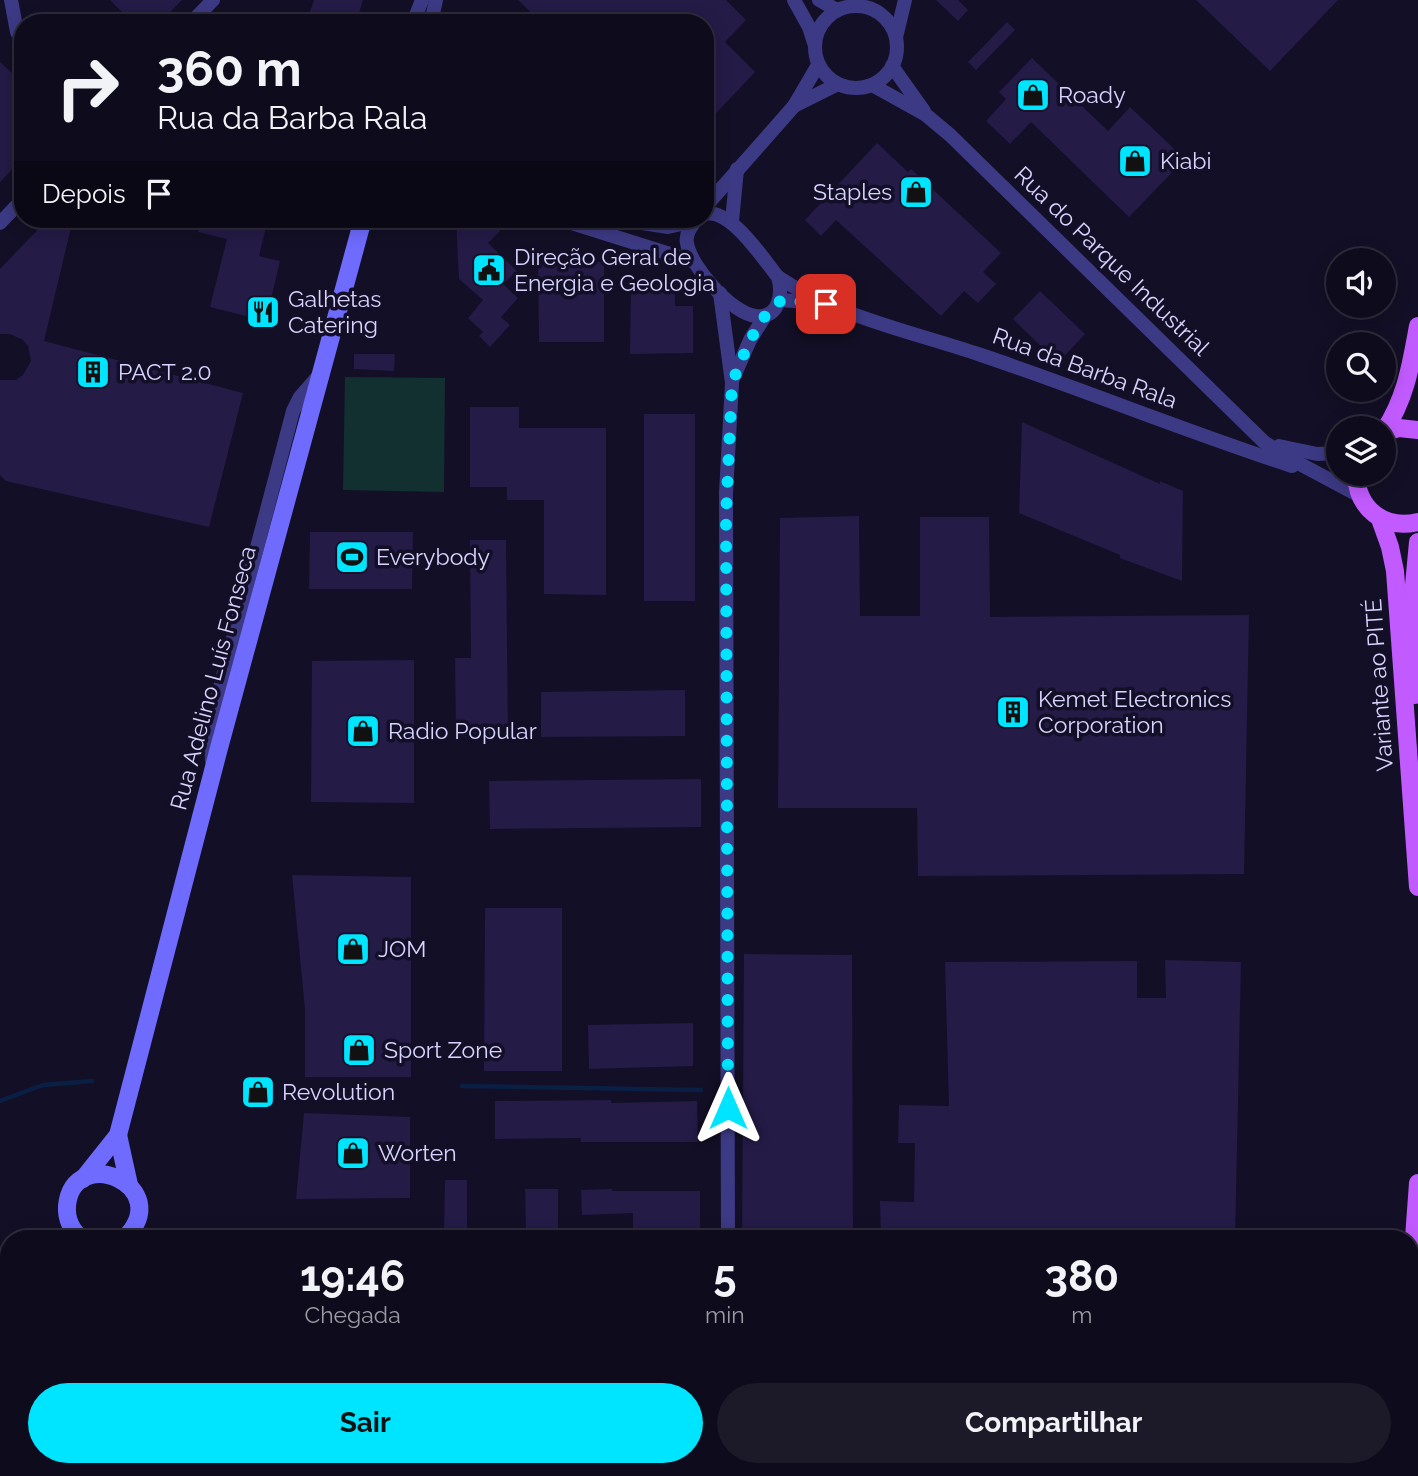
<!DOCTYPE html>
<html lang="pt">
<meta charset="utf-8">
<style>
body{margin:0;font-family:Raleway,sans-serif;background:#1c1929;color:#f1f3f6;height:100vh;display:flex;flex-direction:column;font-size:26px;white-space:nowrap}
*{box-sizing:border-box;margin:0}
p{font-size:23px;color:#9b9ba3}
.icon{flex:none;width:38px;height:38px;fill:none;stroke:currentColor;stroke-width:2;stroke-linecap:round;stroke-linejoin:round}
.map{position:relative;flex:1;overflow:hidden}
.drawer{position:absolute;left:0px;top:1230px;width:1419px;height:247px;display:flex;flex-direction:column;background:#0e0b1c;border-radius:28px 28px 0 0;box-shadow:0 4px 18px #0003,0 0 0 2px #2e2b3b}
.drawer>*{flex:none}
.hud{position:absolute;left:14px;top:14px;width:700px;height:214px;border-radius:28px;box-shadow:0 4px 18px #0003,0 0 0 2px #2e2b3b;background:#0e0b1c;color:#f1f3f6;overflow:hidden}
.fabs{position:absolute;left:1326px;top:248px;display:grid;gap:14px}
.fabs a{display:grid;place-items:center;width:70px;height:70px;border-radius:50%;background:#0e0b1c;box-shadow:0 4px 18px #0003,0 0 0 2px #2e2b3b;font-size:35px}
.pin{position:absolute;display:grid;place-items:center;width:60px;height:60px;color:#fff;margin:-30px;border-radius:14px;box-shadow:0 4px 10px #0006}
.me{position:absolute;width:77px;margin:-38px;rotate:0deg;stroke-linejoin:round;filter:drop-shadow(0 0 5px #0008)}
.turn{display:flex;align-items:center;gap:24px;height:147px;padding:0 28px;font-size:32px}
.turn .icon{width:91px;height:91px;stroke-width:2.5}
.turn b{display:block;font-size:49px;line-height:60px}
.then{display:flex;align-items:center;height:66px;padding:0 28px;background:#0003;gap:14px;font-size:26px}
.eta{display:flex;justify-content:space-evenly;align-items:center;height:119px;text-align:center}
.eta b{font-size:42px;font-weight:700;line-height:49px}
.button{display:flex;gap:14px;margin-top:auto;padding:14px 28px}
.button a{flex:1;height:80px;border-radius:42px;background:#00e5ff;color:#111;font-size:28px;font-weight:700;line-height:80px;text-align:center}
.button a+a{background:#1c1929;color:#f1f3f6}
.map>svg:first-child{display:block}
</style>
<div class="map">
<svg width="1418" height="1476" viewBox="0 0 1418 1476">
<rect width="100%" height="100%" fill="#130f26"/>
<path fill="#12302f" d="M345 377 445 378 444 492 343 490Z"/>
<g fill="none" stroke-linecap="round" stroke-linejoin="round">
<g stroke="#0a1f44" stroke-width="4.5">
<path d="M462 1086 701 1090"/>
<path d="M0 1101 43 1085 92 1081"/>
</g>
</g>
<g fill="#241b47">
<path d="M110 0H182L159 23H133Z"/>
<path d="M314 0H363L356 23H306Z"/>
<path d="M518 0H726L746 20 725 42 755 72 705 125V23H542Z"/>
<path d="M936 0H958L968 10 958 21Z"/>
<path d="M1196 0H1338L1270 71Z"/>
<path d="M1007 22 1015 30 976 70 968 62Z"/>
<path d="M1032 58 1108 131 1130 107 1185 159 1129 217 1031 122 1010 144 986 121 1006 99 999 92Z"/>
<path d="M0 62 23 83V158L0 182Z"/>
<path d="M877 143 908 172 911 169 1001 253 983 272 996 284 978 303 964 291 941 316 836 220 821 236 805 220Z"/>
<path d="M48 219H73L44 341 243 393 209 527 6 481 0 475V380H16L23 375 31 361 28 346 23 340 10 334H0V269Z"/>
<path d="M201 219H268L259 256 280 261 266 321 210 307 227 239 198 232Z"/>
<path d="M456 219H477L488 223 491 220 500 231 488 243 517 271 503 284 518 298 501 317 510 325 490 347 479 336 483 332 468 318 483 300 459 279Z"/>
<path d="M538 262H604V342H539Z"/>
<path d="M675 285V306H693V353L630 354 631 286Z"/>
<path d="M1040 291 1085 334 1058 363 1013 319Z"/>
<path d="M354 354H395L394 371 354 369Z"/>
<path d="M470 407H519V428H606V595L544 594V500H507V487H470Z"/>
<rect x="644" y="414" width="51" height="187"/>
<path d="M1022 422 1160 484V481L1183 491 1182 581 1120 558V555L1019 513Z"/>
<path d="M859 516 860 616H920V517H989L990 617 1249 615 1244 874 918 876 917 808H778L780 518Z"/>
<path d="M310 532H413L412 589H309Z"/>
<path d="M470 540H506L508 737H456L455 658H471Z"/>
<path d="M414 660V803L311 802 312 661Z"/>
<path d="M685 690V736L541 737V692Z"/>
<path d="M701 779V827L490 829 489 781Z"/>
<path d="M292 875 411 877V1077H305V1009Z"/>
<path d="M485 908H562V1071H484Z"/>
<path d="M744 954 852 955 853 1239H742Z"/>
<path d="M1165 960 1241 962 1235 1239H881L880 1201 914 1202 915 1143H898L899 1105 949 1106 945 962 1137 961V998H1166Z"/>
<path d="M693 1023V1066L589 1069 588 1025Z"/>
<path d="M611 1100V1103L697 1101 698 1142H581V1138L495 1139V1101Z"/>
<path d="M304 1113 410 1117V1198L296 1199Z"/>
<path d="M445 1180H467V1229H444Z"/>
<path d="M525 1189H558V1230H526Z"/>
<path d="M612 1189V1191H700V1234L633 1233V1213L582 1215 581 1190Z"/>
</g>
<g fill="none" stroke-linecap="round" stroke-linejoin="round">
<g stroke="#3d3a85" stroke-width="14">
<path d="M11 0 17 32 23 37"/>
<path d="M794 0 809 27 814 43"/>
<path d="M819 0 837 10"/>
<circle cx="856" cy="47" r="41"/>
<path d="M191 23 213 0"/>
<path d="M413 23 422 0"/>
<path d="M431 23 436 0"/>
<path d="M896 37 905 0"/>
<path d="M892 66 924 111"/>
<path d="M872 85 926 115 950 135 1264 442 1285 456 1360 496"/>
<path d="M794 106 838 84"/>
<path d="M705 207 794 106 818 65"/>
<path d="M559 219 692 261"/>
<path d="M616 219 668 227 695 221"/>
<path d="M697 219C691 226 685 234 687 243 690 266 732 314 756 316 779 319 783 294 778 277 763 259 731 208 705 214"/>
<path d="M732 221 737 169"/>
<path d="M0 223 23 199"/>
<path d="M778 277C838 317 913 332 981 355 1085 390 1187 432 1292 466"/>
<path d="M720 293 732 383 726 493 728 1239"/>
<path d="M781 300 818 303"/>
<path d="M732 381 750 340 765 316"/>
<path d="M1279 446 1317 454 1339 453"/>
<path d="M212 761 210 727 212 718 293 411 300 397 320 374"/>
<path d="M727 1476 728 1468"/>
</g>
<g stroke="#6f6bff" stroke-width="18">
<path d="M118 1135 129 1185"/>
<path d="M83 1179 118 1135 219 748 363 219"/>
<path d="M82 1239C72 1231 66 1219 67 1206 73 1142 178 1186 124 1239"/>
<path d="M33 1476 35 1468"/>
</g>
<g stroke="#c25bff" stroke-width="18">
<path d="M1384 431C1406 398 1411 364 1418 326"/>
<path d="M1384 432 1399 428 1418 430"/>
<path d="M1356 474C1357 509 1384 530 1418 522"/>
<path d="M1380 519 1390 547 1395 571 1418 887"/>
<path d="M1415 695 1414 585 1418 542"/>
<path d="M1410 1293 1418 1183"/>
<path d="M1410 1321 1418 1327"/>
<path d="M1410 1463H1418"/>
<path d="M1387 1476 1397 1468"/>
</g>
</g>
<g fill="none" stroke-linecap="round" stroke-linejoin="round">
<path stroke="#00e5ff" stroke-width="12" stroke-dasharray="0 21.6" d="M728 1108 726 516 732 383 750 340 765 316 773 310 781 300 826 304"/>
</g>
<defs>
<g id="shop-square" transform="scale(1.75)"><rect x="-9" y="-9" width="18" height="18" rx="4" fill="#00e5ff" stroke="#130f26"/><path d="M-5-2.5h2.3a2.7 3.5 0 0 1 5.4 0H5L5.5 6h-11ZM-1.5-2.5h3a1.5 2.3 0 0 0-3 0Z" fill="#111"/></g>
<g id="civic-square" transform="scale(1.75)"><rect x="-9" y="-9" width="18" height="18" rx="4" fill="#00e5ff" stroke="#130f26"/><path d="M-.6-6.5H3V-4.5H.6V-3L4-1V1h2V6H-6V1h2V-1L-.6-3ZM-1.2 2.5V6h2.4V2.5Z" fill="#111"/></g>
<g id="restaurant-square" transform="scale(1.75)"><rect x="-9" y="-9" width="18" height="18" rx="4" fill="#00e5ff" stroke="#130f26"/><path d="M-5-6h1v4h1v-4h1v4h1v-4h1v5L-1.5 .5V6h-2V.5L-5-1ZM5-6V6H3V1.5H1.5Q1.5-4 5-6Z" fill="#111"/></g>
<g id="building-square" transform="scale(1.75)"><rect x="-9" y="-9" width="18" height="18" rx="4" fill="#00e5ff" stroke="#130f26"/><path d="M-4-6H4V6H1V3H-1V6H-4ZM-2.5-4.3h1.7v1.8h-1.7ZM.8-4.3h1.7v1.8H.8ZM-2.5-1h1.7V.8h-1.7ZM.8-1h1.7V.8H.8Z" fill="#111"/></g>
<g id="stadium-square" transform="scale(1.75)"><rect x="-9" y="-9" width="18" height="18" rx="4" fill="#00e5ff" stroke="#130f26"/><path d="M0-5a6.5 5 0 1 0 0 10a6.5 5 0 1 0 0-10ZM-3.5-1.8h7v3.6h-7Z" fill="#111"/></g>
</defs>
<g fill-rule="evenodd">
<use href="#shop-square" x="1033" y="95"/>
<use href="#shop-square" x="1135" y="161"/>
<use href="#shop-square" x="916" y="192"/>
<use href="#civic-square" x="489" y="270"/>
<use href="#restaurant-square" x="263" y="312"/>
<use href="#building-square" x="93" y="372"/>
<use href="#stadium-square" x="352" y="557"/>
<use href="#building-square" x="1013" y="712"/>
<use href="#shop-square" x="363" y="731"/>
<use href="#shop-square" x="353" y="949"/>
<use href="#shop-square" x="359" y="1050"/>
<use href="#shop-square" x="258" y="1092"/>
<use href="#shop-square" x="353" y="1153"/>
</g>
<g text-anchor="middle" stroke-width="7" stroke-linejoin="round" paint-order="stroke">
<g font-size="23" fill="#d9d4ff" stroke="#130f26" text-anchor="start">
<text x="1058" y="103">Roady</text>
<text x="1160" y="169">Kiabi</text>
<text x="892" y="200" text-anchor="end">Staples</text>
<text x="514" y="265">Direção Geral de<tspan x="514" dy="26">Energia e Geologia</tspan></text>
<text x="288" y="307">Galhetas<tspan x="288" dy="26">Catering</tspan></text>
<text x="118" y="380">PACT 2.0</text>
<text x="376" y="565">Everybody</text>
<text x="1038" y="707">Kemet Electronics<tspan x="1038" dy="26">Corporation</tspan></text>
<text x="388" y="739">Radio Popular</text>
<text x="378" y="957">JOM</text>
<text x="384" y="1058">Sport Zone</text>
<text x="282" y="1100">Revolution</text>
<text x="378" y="1161">Worten</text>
</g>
<g font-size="23" fill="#d9d4ff" stroke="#130f26">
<text transform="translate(1112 261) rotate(44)" y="8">Rua do Parque Industrial</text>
<text transform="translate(1085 368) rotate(20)" y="8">Rua da Barba Rala</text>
<text transform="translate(213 678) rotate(-75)" y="8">Rua Adelino Luís Fonseca</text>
<text transform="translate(1379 685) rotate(-94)" y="8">Variante ao PITÉ</text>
</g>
</g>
</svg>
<div class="fabs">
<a><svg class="icon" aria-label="sound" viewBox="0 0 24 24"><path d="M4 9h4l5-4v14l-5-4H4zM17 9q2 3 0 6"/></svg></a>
<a><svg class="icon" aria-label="search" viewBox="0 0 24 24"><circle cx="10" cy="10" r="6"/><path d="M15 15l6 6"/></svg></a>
<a><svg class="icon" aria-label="layers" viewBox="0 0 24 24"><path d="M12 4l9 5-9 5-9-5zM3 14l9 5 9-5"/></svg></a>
</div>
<div class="pin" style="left:826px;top:304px;background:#d93025"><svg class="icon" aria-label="arrive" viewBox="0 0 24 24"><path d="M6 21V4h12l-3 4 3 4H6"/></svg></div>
<svg class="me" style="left:728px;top:1108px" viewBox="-20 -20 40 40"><path d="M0-17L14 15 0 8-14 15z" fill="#00e5ff" stroke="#fff" stroke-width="4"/></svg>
<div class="hud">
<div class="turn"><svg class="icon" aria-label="right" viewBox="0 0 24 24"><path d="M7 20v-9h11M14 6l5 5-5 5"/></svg><div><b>360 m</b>Rua da Barba Rala</div></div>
<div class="then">Depois<svg class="icon" aria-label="arrive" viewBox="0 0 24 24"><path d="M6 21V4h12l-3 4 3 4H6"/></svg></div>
</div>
<section class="drawer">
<div class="eta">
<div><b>19:46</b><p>Chegada</p></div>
<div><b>5</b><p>min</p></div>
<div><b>380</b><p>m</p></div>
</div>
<div class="button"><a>Sair</a><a>Compartilhar</a></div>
</section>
</div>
